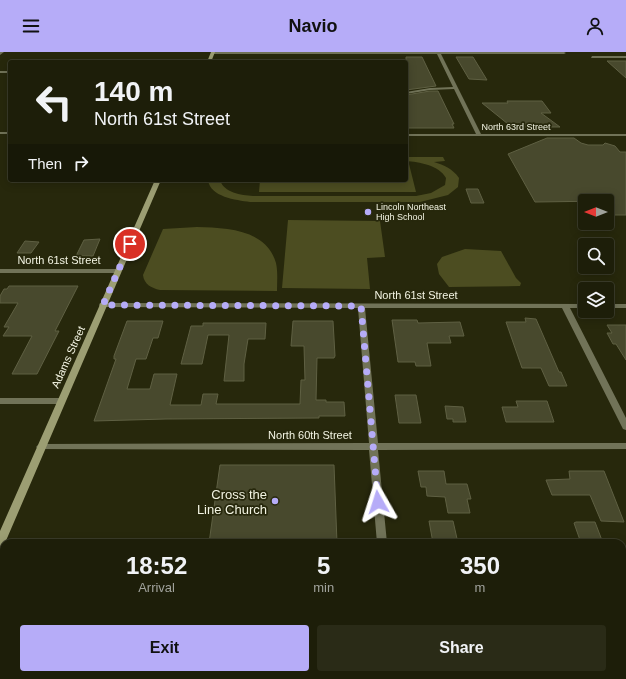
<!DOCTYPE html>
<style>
body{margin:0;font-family:Helvetica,sans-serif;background:#2a2b17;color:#f1f3f6;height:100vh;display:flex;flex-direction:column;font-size:15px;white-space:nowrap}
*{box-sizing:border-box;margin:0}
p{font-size:13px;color:#a0a29c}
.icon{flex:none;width:22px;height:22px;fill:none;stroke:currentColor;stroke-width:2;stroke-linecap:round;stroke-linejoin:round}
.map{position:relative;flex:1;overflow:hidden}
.drawer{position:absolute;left:0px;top:487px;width:626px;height:140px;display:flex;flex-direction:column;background:#1d1e09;border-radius:12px 12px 0 0;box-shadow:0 2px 10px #0003,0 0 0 1px #3b3c2a}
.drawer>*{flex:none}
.hud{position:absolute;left:8px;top:8px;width:400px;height:122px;border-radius:4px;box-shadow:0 2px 10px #0003,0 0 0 1px #3b3c2a;background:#1d1e09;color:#f1f3f6;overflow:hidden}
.needle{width:26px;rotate:270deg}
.controls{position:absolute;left:578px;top:142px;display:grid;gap:8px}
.controls a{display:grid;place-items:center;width:36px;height:36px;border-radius:4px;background:#1d1e09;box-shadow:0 2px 10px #0003,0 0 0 1px #3b3c2a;font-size:20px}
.pin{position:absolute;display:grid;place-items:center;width:34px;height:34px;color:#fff;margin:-17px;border:2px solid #fff;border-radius:50%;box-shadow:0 1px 4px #0007}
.me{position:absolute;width:44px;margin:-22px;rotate:354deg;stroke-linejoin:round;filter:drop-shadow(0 0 3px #0008)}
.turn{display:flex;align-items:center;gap:14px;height:84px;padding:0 20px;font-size:18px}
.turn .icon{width:52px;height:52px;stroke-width:2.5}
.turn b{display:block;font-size:28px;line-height:34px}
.then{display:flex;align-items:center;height:38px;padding:0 20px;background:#0003;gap:8px;font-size:15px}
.eta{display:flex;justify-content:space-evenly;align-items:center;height:68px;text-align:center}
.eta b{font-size:24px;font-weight:600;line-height:28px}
.action{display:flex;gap:8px;margin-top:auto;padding:8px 20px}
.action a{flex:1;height:46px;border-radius:4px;background:#b6acf8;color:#111;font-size:16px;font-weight:600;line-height:46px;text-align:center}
.action a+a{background:#2a2b17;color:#f1f3f6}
header{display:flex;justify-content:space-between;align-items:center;height:52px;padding:0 20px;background:#b6acf8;color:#111;font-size:18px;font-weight:600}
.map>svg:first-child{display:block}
</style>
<header><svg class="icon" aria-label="menu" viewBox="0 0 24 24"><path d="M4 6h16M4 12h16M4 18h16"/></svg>Navio<svg class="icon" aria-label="person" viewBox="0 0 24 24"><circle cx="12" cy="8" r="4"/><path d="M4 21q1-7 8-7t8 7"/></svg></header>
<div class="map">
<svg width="626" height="627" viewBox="0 0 626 627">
<rect width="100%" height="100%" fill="#27280c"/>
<g fill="#4c4d21">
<path d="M406 105H443L445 109 434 110C444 113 453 117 459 126L458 135 448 143 420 150H250C236 148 210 145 208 128H220C224 141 241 143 253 144H416L431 141 445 133 446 126C439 113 419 110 406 109Z"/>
<path d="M406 112H409L416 140H259L260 128H406Z"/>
<path d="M288 168 380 169 385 205 367 206 370 237 282 236Z"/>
<path d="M197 175C227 176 266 177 276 211 278 220 277 230 277 239L160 238C151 236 144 232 143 223L163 177Z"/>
<path d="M465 197 501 199 516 226 521 231 520 234 449 235 439 222 437 212 442 205Z"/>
</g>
<g fill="#48492d" stroke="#5f6043">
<path d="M406 5H422L436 34 406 38Z"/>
<path d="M456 5H473L487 28 469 27Z"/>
<path d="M607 9H626V26Z"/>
<path d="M430 39H438L454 72H452L454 76H406V43Z"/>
<path d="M507 49H542L551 61H541L560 75H512V72H508L482 51H508Z"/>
<path d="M547 86H574L581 91 588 93H603L605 91 615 94 620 100H626V163H607V149L535 150 508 102Z"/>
<path d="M466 137H478L484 151H471Z"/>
<path d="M100 187 93 204H76L84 188Z"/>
<path d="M25 189 39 190 31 201H17Z"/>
<path d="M9 234H78L55 279H59L37 322H12L32 284H3L9 275H4L18 251H0V244L4 237H7Z"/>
<path d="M525 266 536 267 559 320H561L567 334H549L541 316H522L506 270H526Z"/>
<path d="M392 268H417L418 271 460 270 464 284H449L451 291H427L431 314H416L415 310H398Z"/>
<path d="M127 269H163L158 286H153L146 307H136L127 337H150L154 322H177L170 353H201L203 342H218L216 352H300L301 328H305L304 294H291L293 269H333L335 304 334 306H317L316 348H326V350H344L345 364H319V366L166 367 94 369 116 307H114V304Z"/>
<path d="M203 271H266L265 287H248L244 312V329H224L229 283H208L202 312H181L191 274H203Z"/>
<path d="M607 273H626V308L616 292H613L607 281H612Z"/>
<path d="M395 343H416L421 371H399Z"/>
<path d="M516 349H547L554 370H506L502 355H518Z"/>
<path d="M445 354 463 355 466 370H453V367H447Z"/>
<path d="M220 413H334L337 491H209Z"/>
<path d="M418 419H444L446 432H467L471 447H467L470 461H448L445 445 427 444 426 435H421Z"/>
<path d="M569 419H604L624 470 601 469 590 443H552L546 428 570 427Z"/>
<path d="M429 469H453L458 491H433Z"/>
<path d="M576 470H595L603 491H581L574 471Z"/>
</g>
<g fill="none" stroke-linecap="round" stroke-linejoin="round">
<g fill="#717358" fill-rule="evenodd">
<path d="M0 0H4L0 3Z"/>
<path d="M213 0H564L566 1 564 2H441L481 82H626V84H406V82H476L454 37 430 38 406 42V40L430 36 453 35 437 2H213L211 1Z"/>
<path d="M592 4H626V6H591Z"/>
<rect x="0" y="19" width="10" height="2"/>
<rect x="0" y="80" width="10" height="2"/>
<path d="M0 217H118L121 219 118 221H0Z"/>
<path d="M100 251 585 252V256H570L626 366V378L623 377 622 375 562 256H365L378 391H626V397L378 398 387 491H377L369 398 38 397 36 395 38 393 41 392 369 391 358 256 103 255H100L99 253Z"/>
<rect x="607" y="252" width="19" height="4"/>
<path d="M0 346H61L65 349 61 352H0Z"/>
<path d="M389 623H401L402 627H390Z"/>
</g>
<g fill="#9c9e73" fill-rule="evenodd">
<path d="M211 0H215L211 10H207Z"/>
<path d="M155 128H161L5 491H4V494L0 495V479Z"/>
</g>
</g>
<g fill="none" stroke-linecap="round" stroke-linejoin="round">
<path stroke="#b6acf8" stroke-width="7" stroke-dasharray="0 12.6" d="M130 192 103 253 361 254 378 450"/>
</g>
<g fill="#b6acf8" stroke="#27280c" stroke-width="1.5">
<circle cx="368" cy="160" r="4"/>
<circle cx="275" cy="449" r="4"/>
</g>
<g text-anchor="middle" stroke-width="3.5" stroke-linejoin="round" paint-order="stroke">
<g font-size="9" fill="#f3f4e3" stroke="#27280c">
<text x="516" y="78">North 63rd Street</text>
</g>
<g font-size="9" fill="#f3f4e3" stroke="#27280c" text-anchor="start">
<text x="376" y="158">Lincoln Northeast<tspan x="376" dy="10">High School</tspan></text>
</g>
<g font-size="11" fill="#f3f4e3" stroke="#27280c">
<text x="59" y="212">North 61st Street</text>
<text x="416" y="247">North 61st Street</text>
<text transform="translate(68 305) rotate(-66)" y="4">Adams Street</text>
<text x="310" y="387">North 60th Street</text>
</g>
<g font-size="13" fill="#f3f4e3" stroke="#27280c" text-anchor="end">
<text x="267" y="447">Cross the<tspan x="267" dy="15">Line Church</tspan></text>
</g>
</g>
</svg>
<div class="controls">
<a><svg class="needle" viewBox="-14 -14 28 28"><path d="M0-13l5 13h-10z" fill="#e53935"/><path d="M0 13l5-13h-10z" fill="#a0a29c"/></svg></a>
<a><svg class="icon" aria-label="search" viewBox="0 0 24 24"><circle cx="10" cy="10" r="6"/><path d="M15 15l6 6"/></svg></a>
<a><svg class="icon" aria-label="layers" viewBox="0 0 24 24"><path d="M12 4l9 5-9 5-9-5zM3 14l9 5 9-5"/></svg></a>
</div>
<div class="pin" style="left:130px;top:192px;background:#d93025"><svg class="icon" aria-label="arrive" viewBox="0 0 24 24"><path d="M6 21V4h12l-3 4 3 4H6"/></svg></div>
<svg class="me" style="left:378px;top:450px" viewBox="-20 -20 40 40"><path d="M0-17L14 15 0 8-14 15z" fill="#b6acf8" stroke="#fff" stroke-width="4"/></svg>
<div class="hud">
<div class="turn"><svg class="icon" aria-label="left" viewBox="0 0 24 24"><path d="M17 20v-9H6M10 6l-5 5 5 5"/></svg><div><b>140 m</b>North 61st Street</div></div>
<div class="then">Then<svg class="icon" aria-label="right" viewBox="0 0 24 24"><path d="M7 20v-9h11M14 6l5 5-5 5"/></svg></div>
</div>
<section class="drawer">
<div class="eta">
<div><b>18:52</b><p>Arrival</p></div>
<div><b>5</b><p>min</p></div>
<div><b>350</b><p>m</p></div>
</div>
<div class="action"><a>Exit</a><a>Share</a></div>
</section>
</div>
